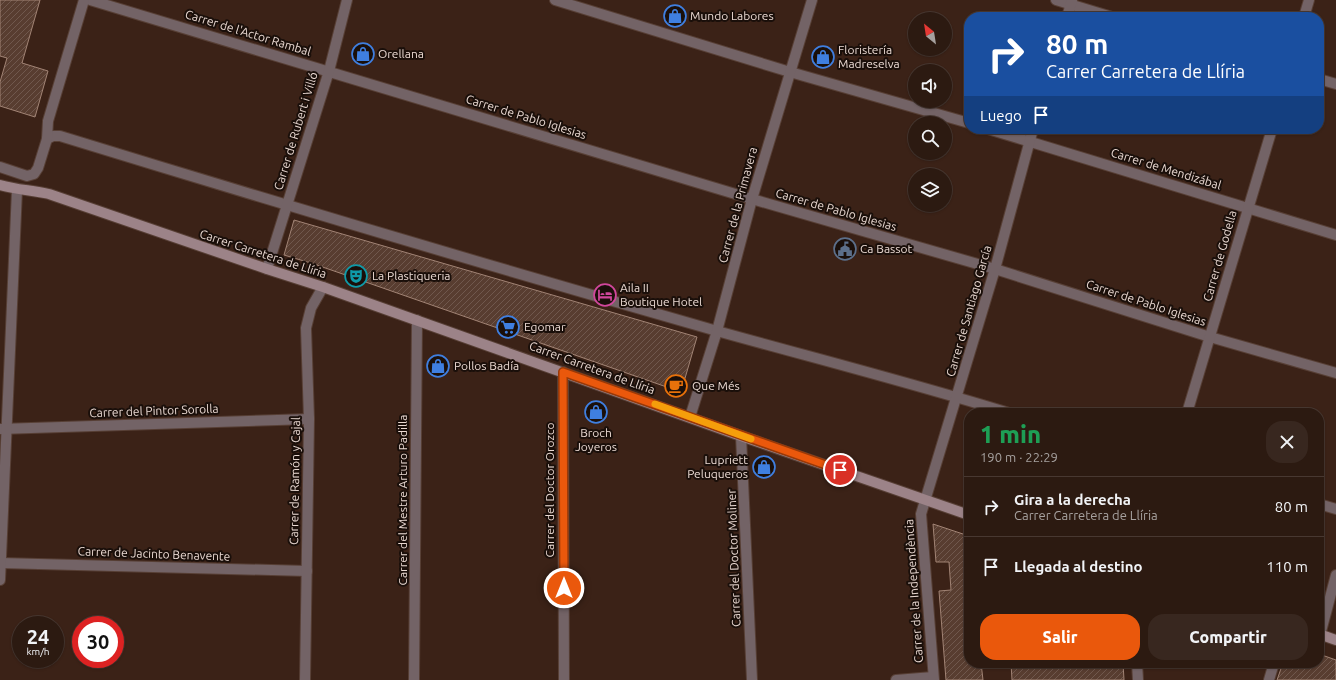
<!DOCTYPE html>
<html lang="es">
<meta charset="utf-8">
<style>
body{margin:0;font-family:Ubuntu,sans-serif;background:#38271f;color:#f1f3f6;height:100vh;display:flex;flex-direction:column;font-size:15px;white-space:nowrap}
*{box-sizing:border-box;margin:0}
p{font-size:13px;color:#a6a19f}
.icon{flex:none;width:22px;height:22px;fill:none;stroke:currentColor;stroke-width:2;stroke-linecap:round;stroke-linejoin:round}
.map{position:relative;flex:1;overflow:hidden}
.panel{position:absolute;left:964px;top:408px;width:360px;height:260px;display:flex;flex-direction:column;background:#2c1a11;border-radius:16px;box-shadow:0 1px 3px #0004,0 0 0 1px #483831}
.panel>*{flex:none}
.top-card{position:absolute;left:964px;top:12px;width:360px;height:122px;border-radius:16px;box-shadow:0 1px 3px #0004,0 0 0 1px #483831;background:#1a4fa0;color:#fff;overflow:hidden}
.needle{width:26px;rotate:330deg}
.controls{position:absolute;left:908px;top:12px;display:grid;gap:8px}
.controls a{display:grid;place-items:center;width:44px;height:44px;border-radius:50%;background:#2c1a11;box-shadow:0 1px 3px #0004,0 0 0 1px #483831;font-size:20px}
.speed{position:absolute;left:12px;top:616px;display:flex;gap:8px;font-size:20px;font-weight:700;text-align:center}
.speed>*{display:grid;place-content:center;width:52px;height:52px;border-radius:50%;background:#2c1a11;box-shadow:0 1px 3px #0004,0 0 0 1px #483831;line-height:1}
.speed small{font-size:10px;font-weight:400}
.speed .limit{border:6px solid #d22;background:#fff;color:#111}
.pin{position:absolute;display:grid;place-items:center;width:34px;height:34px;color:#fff;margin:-17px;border:2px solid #fff;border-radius:50%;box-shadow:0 1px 4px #0007}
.me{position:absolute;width:44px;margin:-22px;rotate:0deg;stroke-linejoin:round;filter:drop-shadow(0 0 3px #0008)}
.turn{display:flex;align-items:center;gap:14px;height:84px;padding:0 16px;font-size:18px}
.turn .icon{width:52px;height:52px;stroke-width:2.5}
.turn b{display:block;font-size:28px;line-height:34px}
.then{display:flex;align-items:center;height:38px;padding:0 16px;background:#0003;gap:8px;font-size:15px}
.round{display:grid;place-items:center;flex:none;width:42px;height:42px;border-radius:16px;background:#38271f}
.overview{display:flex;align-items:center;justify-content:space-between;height:68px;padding:0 16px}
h1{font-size:24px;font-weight:800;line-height:30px;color:#1e9e55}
.primary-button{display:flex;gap:8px;margin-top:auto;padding:8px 16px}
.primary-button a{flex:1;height:46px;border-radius:16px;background:#ea580c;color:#fff;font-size:16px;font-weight:800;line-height:46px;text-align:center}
.primary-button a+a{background:#38271f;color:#f1f3f6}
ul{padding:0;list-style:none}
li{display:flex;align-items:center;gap:12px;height:60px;padding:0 16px;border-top:1px solid #483831}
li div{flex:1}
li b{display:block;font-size:15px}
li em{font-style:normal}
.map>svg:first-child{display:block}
</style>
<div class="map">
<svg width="1336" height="680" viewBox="0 0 1336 680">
<defs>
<pattern id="building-hatch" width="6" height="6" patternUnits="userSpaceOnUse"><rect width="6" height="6" fill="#583d30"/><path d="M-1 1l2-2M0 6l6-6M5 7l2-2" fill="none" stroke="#70584d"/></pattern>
</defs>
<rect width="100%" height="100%" fill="#3b2217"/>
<g fill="url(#building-hatch)" stroke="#a28475">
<path d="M0 0H40L22 63 48 71 35 117 0 106V82L7 58 0 56Z"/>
<path d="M294 220 697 337 681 392 314 264 284 255Z"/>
<path d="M933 524 969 536V663H981L983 680H946L939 591 951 590 949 562H936Z"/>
<path d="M1319 654 1336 660V680H1277L1283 663H1319Z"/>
<path d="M1011 663H1123L1124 680H1012Z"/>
</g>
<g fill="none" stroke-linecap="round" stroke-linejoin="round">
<g stroke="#573f35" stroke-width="12">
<g id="street">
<path d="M90 0 752 199 995 269 1210 337 1336 373"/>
<path d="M555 0 790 72 969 123"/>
<path d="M1056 0 1112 17"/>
<path d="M1067 17 1072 0"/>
<path d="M1304 17 1309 0"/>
<path d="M1319 79 1336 84"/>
<path d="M988 129 1336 235"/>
<path d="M47 139 53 136H60C278 203 497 268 717 331 814 358 912 383 1009 413"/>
<path d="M0 167 27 176 34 174 38 168 47 139 48 121 84 0"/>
<path d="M267 269 329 71 347 0"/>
<path d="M563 372 564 680"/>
<path d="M1187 413 1272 129"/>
<path d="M690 417 717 331 752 199 812 0"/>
<path d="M0 429 309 419"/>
<path d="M741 436 752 680"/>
<path d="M1319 504 1336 509"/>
<path d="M1 563 307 571"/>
<path d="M0 580 17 190"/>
<path d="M1320 635 1336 575"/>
<path d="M1137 663 1138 680"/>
<path d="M305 680 309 419 306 328 311 308 323 287"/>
<path d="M414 680 417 320"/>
<path d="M896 680 933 677"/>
<path d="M934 680 921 514 995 269 1033 129"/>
<path d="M1269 680 1274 663"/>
</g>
</g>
<g stroke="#573f35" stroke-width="12">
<g id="secondary">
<path d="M0 185C17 190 32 190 49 194L267 269 323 287 741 436 969 515"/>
<path d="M1319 634 1336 640"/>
</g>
</g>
<use href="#street" stroke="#736366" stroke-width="10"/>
<use href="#secondary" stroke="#9c8388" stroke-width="10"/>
</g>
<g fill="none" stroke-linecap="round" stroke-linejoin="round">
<g stroke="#983908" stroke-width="10">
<path id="route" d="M564 588 563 372 840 470"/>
</g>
<use href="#route" stroke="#ea580c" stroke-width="7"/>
<path stroke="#f59e0b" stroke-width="7" d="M655 404 751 439"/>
</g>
<defs>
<g id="shop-ring" transform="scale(1.15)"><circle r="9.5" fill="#1a0f0a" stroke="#3f7fe0" stroke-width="1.5"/><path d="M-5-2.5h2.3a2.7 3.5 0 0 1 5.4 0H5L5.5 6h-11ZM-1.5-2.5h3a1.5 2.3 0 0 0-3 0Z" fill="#3f7fe0"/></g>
<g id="civic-ring" transform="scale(1.15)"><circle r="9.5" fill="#1a0f0a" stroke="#5c6f8a" stroke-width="1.5"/><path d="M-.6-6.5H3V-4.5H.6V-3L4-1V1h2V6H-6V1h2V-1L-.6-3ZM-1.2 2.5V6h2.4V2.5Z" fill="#5c6f8a"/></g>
<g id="theatre-ring" transform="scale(1.15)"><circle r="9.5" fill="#1a0f0a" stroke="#0f9aa8" stroke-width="1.5"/><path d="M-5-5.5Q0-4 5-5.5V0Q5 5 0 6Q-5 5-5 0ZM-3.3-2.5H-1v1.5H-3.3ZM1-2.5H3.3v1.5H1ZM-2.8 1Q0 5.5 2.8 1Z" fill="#0f9aa8"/></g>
<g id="hotel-ring" transform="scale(1.15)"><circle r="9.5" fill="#1a0f0a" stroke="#d1479c" stroke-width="1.5"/><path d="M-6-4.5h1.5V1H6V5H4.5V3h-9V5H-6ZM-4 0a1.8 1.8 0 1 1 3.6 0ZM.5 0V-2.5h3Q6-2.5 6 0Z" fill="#d1479c"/></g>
<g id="supermarket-ring" transform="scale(1.15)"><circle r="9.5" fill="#1a0f0a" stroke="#3f7fe0" stroke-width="1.5"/><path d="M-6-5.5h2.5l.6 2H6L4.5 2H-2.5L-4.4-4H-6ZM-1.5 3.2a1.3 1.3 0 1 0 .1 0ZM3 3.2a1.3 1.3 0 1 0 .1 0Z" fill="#3f7fe0"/></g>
<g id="cafe-ring" transform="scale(1.15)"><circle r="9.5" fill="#1a0f0a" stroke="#e8710a" stroke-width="1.5"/><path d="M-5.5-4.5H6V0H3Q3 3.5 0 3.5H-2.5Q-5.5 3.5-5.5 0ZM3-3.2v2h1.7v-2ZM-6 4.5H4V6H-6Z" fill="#e8710a"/></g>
</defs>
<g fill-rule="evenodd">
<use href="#shop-ring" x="675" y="16"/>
<use href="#shop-ring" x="363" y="54"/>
<use href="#shop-ring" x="823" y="57"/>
<use href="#civic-ring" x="845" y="249"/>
<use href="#theatre-ring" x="356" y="276"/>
<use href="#hotel-ring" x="605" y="295"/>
<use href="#supermarket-ring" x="508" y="327"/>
<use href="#shop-ring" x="438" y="366"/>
<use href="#cafe-ring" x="676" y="386"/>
<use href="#shop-ring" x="596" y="412"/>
<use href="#shop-ring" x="764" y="467"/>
</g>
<g text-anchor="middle" stroke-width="4" stroke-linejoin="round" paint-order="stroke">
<g font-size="12" fill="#ead9d2" stroke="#1a0f0a" text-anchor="start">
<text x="690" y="20">Mundo Labores</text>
<text x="838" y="54">Floristería<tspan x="838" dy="14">Madreselva</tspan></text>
<text x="378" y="58">Orellana</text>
<text x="860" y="253">Ca Bassot</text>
<text x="372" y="280">La Plastiqueria</text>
<text x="620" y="292">Aila II<tspan x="620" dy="14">Boutique Hotel</tspan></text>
<text x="524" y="331">Egomar</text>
<text x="454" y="370">Pollos Badía</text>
<text x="692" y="390">Que Més</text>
<text x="596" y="437" text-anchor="middle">Broch<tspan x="596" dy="14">Joyeros</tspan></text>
<text x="748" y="464" text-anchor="end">Lupriett<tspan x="748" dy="14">Peluqueros</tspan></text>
</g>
<g font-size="12" fill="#ead9d2" stroke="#1a0f0a">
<text transform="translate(248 33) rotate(17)" y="4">Carrer de l'Actor Rambal</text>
<text transform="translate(526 117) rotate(17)" y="4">Carrer de Pablo Iglesias</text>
<text transform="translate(296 131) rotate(-73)" y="4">Carrer de Rubert i Villó</text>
<text transform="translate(1166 169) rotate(17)" y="4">Carrer de Mendizábal</text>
<text transform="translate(738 205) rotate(-75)" y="4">Carrer de la Primavera</text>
<text transform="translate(836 210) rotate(16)" y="4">Carrer de Pablo Iglesias</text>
<text transform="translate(263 254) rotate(18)" y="4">Carrer Carretera de Llíria</text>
<text transform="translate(1220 256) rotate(-74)" y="4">Carrer de Godella</text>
<text transform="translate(1146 303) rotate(18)" y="4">Carrer de Pablo Iglesias</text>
<text transform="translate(969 311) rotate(-74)" y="4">Carrer de Santiago García</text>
<text transform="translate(592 368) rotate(20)" y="4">Carrer Carretera de Llíria</text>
<text transform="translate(154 411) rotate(-2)" y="4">Carrer del Pintor Sorolla</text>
<text transform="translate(295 481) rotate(-89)" y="4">Carrer de Ramón y Cajal</text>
<text transform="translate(550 490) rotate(-90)" y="4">Carrer del Doctor Orozco</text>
<text transform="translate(403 500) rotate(-90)" y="4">Carrer del Mestre Arturo Padilla</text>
<text transform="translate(154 554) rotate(2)" y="4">Carrer de Jacinto Benavente</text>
<text transform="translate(734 558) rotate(-92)" y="4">Carrer del Doctor Moliner</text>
<text transform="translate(914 591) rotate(-94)" y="4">Carrer de la Independència</text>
</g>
</g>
</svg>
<div class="controls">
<a><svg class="needle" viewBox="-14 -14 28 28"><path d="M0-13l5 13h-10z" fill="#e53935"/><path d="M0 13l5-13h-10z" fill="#a6a19f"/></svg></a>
<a><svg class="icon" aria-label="sound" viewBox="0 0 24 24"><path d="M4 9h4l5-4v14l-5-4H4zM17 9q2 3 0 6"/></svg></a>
<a><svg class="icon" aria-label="search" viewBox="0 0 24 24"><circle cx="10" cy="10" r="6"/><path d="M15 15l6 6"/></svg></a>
<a><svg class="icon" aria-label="layers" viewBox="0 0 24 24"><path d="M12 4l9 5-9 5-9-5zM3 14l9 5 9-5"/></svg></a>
</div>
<div class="speed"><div>24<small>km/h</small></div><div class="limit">30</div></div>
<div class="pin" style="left:840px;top:470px;background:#d93025"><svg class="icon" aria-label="arrive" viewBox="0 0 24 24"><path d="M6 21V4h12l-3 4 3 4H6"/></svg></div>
<svg class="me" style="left:564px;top:588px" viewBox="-20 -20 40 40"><circle r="17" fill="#ea580c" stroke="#fff" stroke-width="3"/><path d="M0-11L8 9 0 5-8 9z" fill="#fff"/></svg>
<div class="top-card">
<div class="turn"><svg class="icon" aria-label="right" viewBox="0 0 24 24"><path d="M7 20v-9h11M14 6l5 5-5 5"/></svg><div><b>80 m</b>Carrer Carretera de Llíria</div></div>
<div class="then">Luego<svg class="icon" aria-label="arrive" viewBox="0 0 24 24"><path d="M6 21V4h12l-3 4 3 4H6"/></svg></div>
</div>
<section class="panel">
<div class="overview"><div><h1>1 min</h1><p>190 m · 22:29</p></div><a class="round"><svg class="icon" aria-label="close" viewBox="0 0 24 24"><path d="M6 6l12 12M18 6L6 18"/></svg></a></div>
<ul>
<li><svg class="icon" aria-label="right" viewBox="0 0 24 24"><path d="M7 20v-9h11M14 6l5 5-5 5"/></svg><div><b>Gira a la derecha</b><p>Carrer Carretera de Llíria</p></div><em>80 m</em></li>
<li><svg class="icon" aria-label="arrive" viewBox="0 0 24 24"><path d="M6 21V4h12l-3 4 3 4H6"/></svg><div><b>Llegada al destino</b></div><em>110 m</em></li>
</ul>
<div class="primary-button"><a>Salir</a><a>Compartir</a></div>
</section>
</div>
